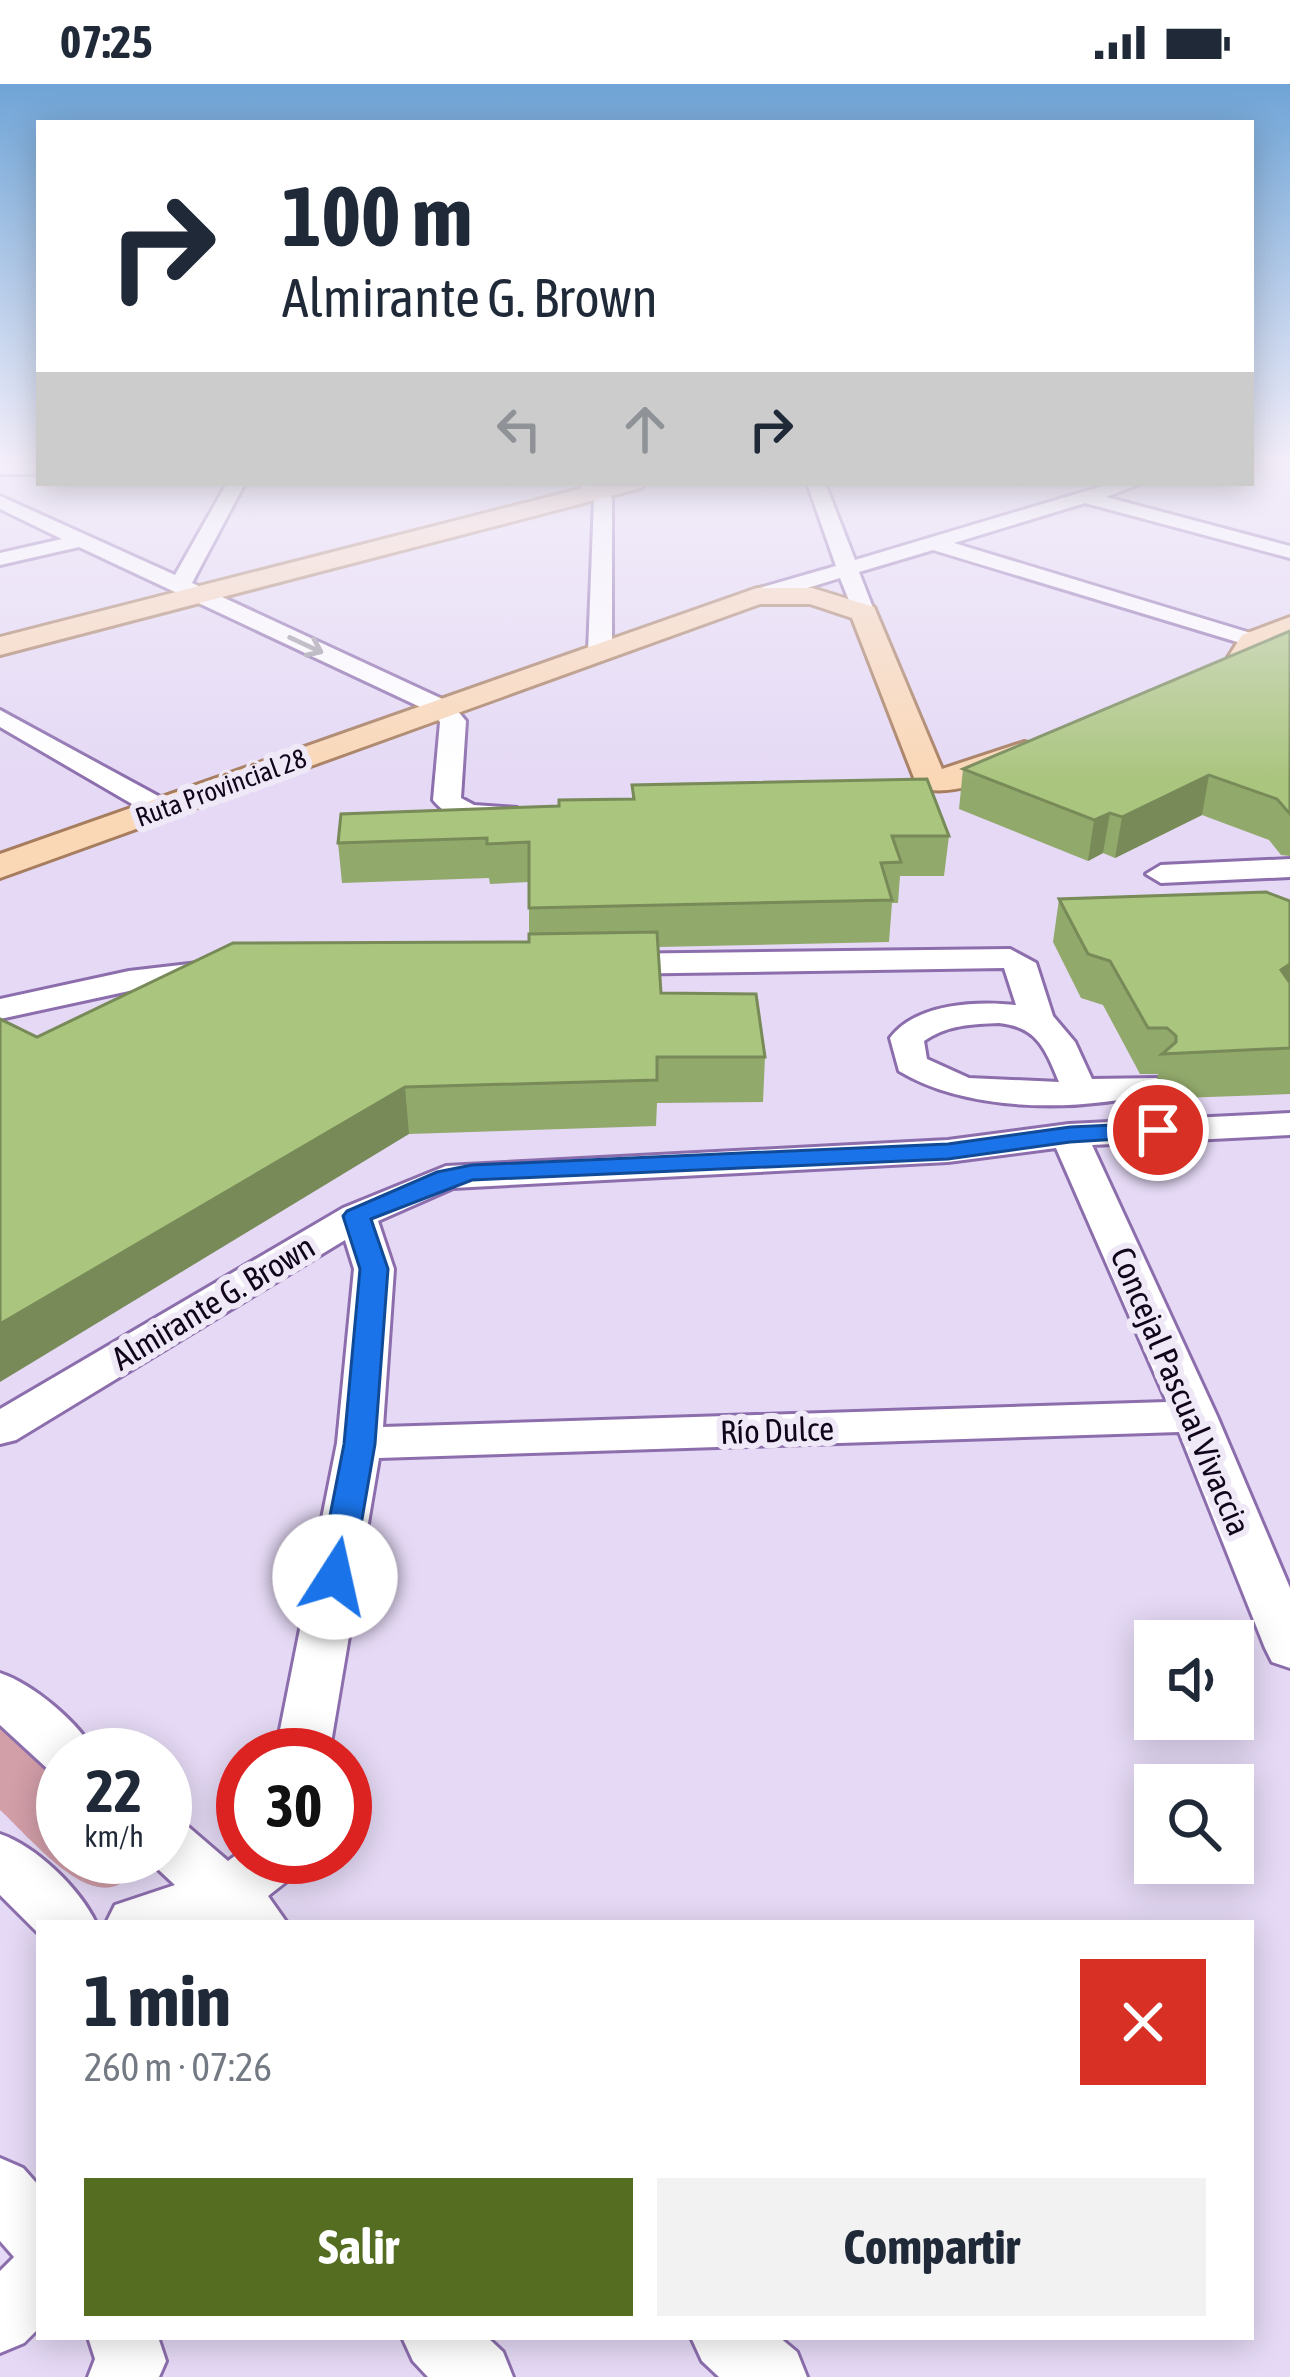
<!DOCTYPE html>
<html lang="es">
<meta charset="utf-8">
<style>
body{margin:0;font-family:"Asap Condensed",sans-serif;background:#f2f2f3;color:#1f2937;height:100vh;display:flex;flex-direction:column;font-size:45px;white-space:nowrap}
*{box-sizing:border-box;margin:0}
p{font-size:39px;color:#747a83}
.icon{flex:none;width:66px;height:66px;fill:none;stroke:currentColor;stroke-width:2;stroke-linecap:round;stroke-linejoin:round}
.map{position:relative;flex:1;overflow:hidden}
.sheet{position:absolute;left:36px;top:1836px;width:1218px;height:420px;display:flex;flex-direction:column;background:#fff;border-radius:0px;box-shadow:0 6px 30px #0003}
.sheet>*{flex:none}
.guide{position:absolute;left:36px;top:36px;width:1218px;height:366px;border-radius:0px;box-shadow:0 6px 30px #0003;background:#fff;color:#1f2937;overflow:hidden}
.controls{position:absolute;left:1134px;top:1536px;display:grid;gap:24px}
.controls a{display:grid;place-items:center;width:120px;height:120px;border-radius:0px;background:#fff;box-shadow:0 6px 30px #0003;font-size:60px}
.speed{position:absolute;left:36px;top:1644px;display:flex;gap:24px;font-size:60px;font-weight:700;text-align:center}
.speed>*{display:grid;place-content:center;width:156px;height:156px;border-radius:50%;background:#fff;box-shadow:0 6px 30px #0003;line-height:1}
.speed small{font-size:30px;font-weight:400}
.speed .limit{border:18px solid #d22;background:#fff;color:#111}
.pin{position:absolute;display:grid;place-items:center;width:102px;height:102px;color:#fff;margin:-51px;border:6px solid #fff;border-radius:50%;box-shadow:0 3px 12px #0007}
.me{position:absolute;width:132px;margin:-66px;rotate:10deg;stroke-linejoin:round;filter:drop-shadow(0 0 9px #0008)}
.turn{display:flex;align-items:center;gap:42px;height:252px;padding:0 48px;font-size:54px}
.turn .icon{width:156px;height:156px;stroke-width:2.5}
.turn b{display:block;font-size:84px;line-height:102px}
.lanes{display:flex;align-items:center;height:114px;padding:0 48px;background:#0003;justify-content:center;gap:60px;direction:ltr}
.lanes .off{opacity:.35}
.round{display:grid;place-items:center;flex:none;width:126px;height:126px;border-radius:0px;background:#f2f2f3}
.head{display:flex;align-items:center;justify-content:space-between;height:204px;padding:0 48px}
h1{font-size:72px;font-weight:700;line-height:90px}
.primary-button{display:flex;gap:24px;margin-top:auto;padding:24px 48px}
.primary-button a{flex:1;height:138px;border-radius:0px;background:#546d20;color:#fff;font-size:48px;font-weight:700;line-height:138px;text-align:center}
.primary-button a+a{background:#f2f2f3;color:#1f2937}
.status{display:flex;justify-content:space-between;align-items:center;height:84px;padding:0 60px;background:#fff;direction:ltr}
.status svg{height:33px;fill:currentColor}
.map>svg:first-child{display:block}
</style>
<div class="status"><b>07:25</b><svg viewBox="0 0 49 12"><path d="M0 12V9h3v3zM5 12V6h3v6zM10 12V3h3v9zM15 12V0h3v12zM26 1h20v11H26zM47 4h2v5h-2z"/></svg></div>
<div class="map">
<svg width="1290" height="2293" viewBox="0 0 1290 2293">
<rect width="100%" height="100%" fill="#e5d9f5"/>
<path fill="#d29ea8" d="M0 1638 63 1693V1773H140C109 1852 34 1757 0 1726Z"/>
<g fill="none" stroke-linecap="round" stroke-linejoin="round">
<g stroke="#8c6ead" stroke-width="6">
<g id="minor">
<rect x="0" y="380" width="39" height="10"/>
<path d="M227 399H245L192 499 451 619 466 637 461 714 474 721 517 724 521 730 517 736C488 743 452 740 433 716L440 638 433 629 79 463 0 481V469L62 455 0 425V412L175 491Z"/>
<path d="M587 399 607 403 612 415V568L600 575 588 568 594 415 580 404Z"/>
<path d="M807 399H825L855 476 1113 399H1142L1106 413 1290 462V474L1085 419 954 459 1290 561V574L933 466 859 488 875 529 872 534H856L840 494 765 517H749V507L836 482Z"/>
<path d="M0 626 171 719 175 725 171 731H151L0 643Z"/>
<path d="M1290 775V793L1161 799 1146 790 1161 781Z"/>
<path d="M1010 865 1036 879 1053 932 1075 958 1092 995 1158 994 1164 1001 1158 1008C1080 1028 969 1029 899 987L890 954C916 919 977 917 1016 921L1004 884 609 890 593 880 609 870ZM999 939C1037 943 1045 964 1059 998L969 994 927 975 924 957C947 941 972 940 999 939Z"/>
<path d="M215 877 231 887 226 894 129 907 0 935V915L129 887Z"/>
<path d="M1290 1029V1051L1092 1061 1217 1332 1290 1504V1584L1272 1578 1265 1564 1179 1348 379 1374 329 1671H275L337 1359 354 1185 345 1156 16 1356 0 1360V1325L343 1124 446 1082 948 1056 1069 1040ZM1056 1064 1167 1318 383 1343 394 1185 378 1137 453 1104 948 1078Z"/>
<path d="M0 1589C33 1600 80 1639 96 1671H63V1691L50 1687 0 1641Z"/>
<path d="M165 1733 185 1740 228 1777 243 1766V1773H304L296 1790 268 1812 287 1839H106L115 1821 175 1801 145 1773H165Z"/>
<path d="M0 1750C36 1762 80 1805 96 1839H39V1850L0 1811Z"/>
<path d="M0 2074 23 2084 39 2102V2244L24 2259 0 2269V2187L14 2173 0 2157Z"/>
<path d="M88 2253H158L166 2277 159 2293H88L95 2275Z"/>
<path d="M402 2253H487L503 2268 513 2293H428L413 2277Z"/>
<path d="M691 2253H779L797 2268 807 2293H719L702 2277Z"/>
</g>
</g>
<g stroke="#a67d5f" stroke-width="6">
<g id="major">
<path d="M603 399H644L641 404 0 571V553Z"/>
<path d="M757 504H812L874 523 942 685 1024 658 1036 661 1041 668 1036 675C1000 691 958 714 918 704L852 534 810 520H760L0 794V770Z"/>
<path d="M1290 533V552L1264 563 1253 581H1231L1227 575 1242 551Z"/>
</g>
</g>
<use href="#minor" fill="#fff" fill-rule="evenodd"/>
<use href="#major" fill="#fad7b5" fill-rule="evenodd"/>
</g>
<g fill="#92a96c">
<path d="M1290 547V772L1281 771 1269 756 1202 731 1115 774 1103 769 1088 777 959 725 963 685Z"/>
<path d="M632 701 949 752 944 792H900L898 819H892L889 858 658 863 661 909 765 973 763 1018 657 1019 656 1042 409 1050 37 953 529 858V798L490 800 489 794 342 799 338 759 559 722 632 715Z"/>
<path d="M1059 815 1290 817V1010L1153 1015 1158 990H1140L1103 921 1081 914 1053 858Z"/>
</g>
<g fill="#778a58">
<path d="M1209 691 1202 731 1115 774 1122 733Z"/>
<path d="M1110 729 1103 769 1088 777 1094 736Z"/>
<path d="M1290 880V917L1281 886Z"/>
<path d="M405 1003 409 1050 0 1298V1240Z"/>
</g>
<g fill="#aac57e" stroke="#778a58" stroke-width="3">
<path d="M1290 547V730L1277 715 1209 691 1122 733 1110 729 1094 736 963 685Z"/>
<path d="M927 695 949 752H892L901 778 881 779 892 816 529 824V758L487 760V754L338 759 341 730 559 722V716L634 715 632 701Z"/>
<path d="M1266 808 1290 817V880L1281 886 1290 899V964L1162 970 1176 958V952L1167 944H1148L1110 877 1088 870 1059 815Z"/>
<path d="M657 848 661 909 756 910 765 973H657V996L405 1003 0 1240V935L37 953 233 859 529 858V850Z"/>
</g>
<defs><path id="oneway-shaft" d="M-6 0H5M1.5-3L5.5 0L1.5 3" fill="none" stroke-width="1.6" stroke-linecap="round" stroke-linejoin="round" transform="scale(3)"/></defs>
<use stroke="#9f9ba4" href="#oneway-shaft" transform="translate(306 561) rotate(25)"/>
<linearGradient id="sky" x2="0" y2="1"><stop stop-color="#6fa4d6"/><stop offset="0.54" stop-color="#f3eefa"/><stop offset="1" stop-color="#f3eefa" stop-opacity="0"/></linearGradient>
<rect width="1290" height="697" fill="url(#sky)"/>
<path fill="#1a73e8" stroke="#114b97" stroke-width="3" d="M1158 1039 1167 1041 1170 1046 1167 1052 1070 1058 948 1075 472 1096 371 1135 388 1185 375 1360 352 1493 347 1502 335 1506 323 1502 318 1493 344 1360 360 1185 343 1132 347 1127 437 1088 472 1081 948 1060 1070 1043Z"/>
<g text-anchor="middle" stroke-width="12" stroke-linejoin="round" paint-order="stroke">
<g font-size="27" fill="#10051b" stroke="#efe9f7">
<text transform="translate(221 704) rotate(-20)" y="9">Ruta Provincial 28</text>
</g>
<g font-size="33" fill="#10051b" stroke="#efe9f7">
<text transform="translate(213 1218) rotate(-31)" y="12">Almirante G. Brown</text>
<text transform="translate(1181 1307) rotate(67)" y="12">Concejal Pascual Vivaccia</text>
<text transform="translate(777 1346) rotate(-2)" y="12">Río Dulce</text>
</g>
</g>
</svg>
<div class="controls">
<a><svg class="icon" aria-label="sound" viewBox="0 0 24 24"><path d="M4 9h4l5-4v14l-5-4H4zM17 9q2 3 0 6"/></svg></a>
<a><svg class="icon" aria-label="search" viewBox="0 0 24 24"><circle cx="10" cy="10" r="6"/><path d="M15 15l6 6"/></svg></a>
</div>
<div class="speed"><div>22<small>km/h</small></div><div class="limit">30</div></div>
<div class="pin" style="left:1158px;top:1046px;background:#d93025"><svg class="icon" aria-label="arrive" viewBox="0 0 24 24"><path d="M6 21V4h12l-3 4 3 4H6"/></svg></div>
<svg class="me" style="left:335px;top:1493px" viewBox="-20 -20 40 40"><circle r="19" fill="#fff"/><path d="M0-13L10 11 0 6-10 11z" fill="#1a73e8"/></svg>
<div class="guide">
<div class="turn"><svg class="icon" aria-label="right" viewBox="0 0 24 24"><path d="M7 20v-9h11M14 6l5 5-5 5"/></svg><div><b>100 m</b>Almirante G. Brown</div></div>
<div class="lanes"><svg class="icon off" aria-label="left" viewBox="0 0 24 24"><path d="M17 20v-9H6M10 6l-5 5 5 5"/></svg><svg class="icon off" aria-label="ahead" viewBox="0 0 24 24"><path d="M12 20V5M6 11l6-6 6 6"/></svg><svg class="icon" aria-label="right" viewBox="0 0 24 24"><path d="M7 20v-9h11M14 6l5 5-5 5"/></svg></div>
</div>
<section class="sheet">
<div class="head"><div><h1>1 min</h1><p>260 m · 07:26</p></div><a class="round" style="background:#d93025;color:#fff"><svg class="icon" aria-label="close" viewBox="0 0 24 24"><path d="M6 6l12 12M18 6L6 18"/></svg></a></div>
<div class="primary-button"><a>Salir</a><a>Compartir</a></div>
</section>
</div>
